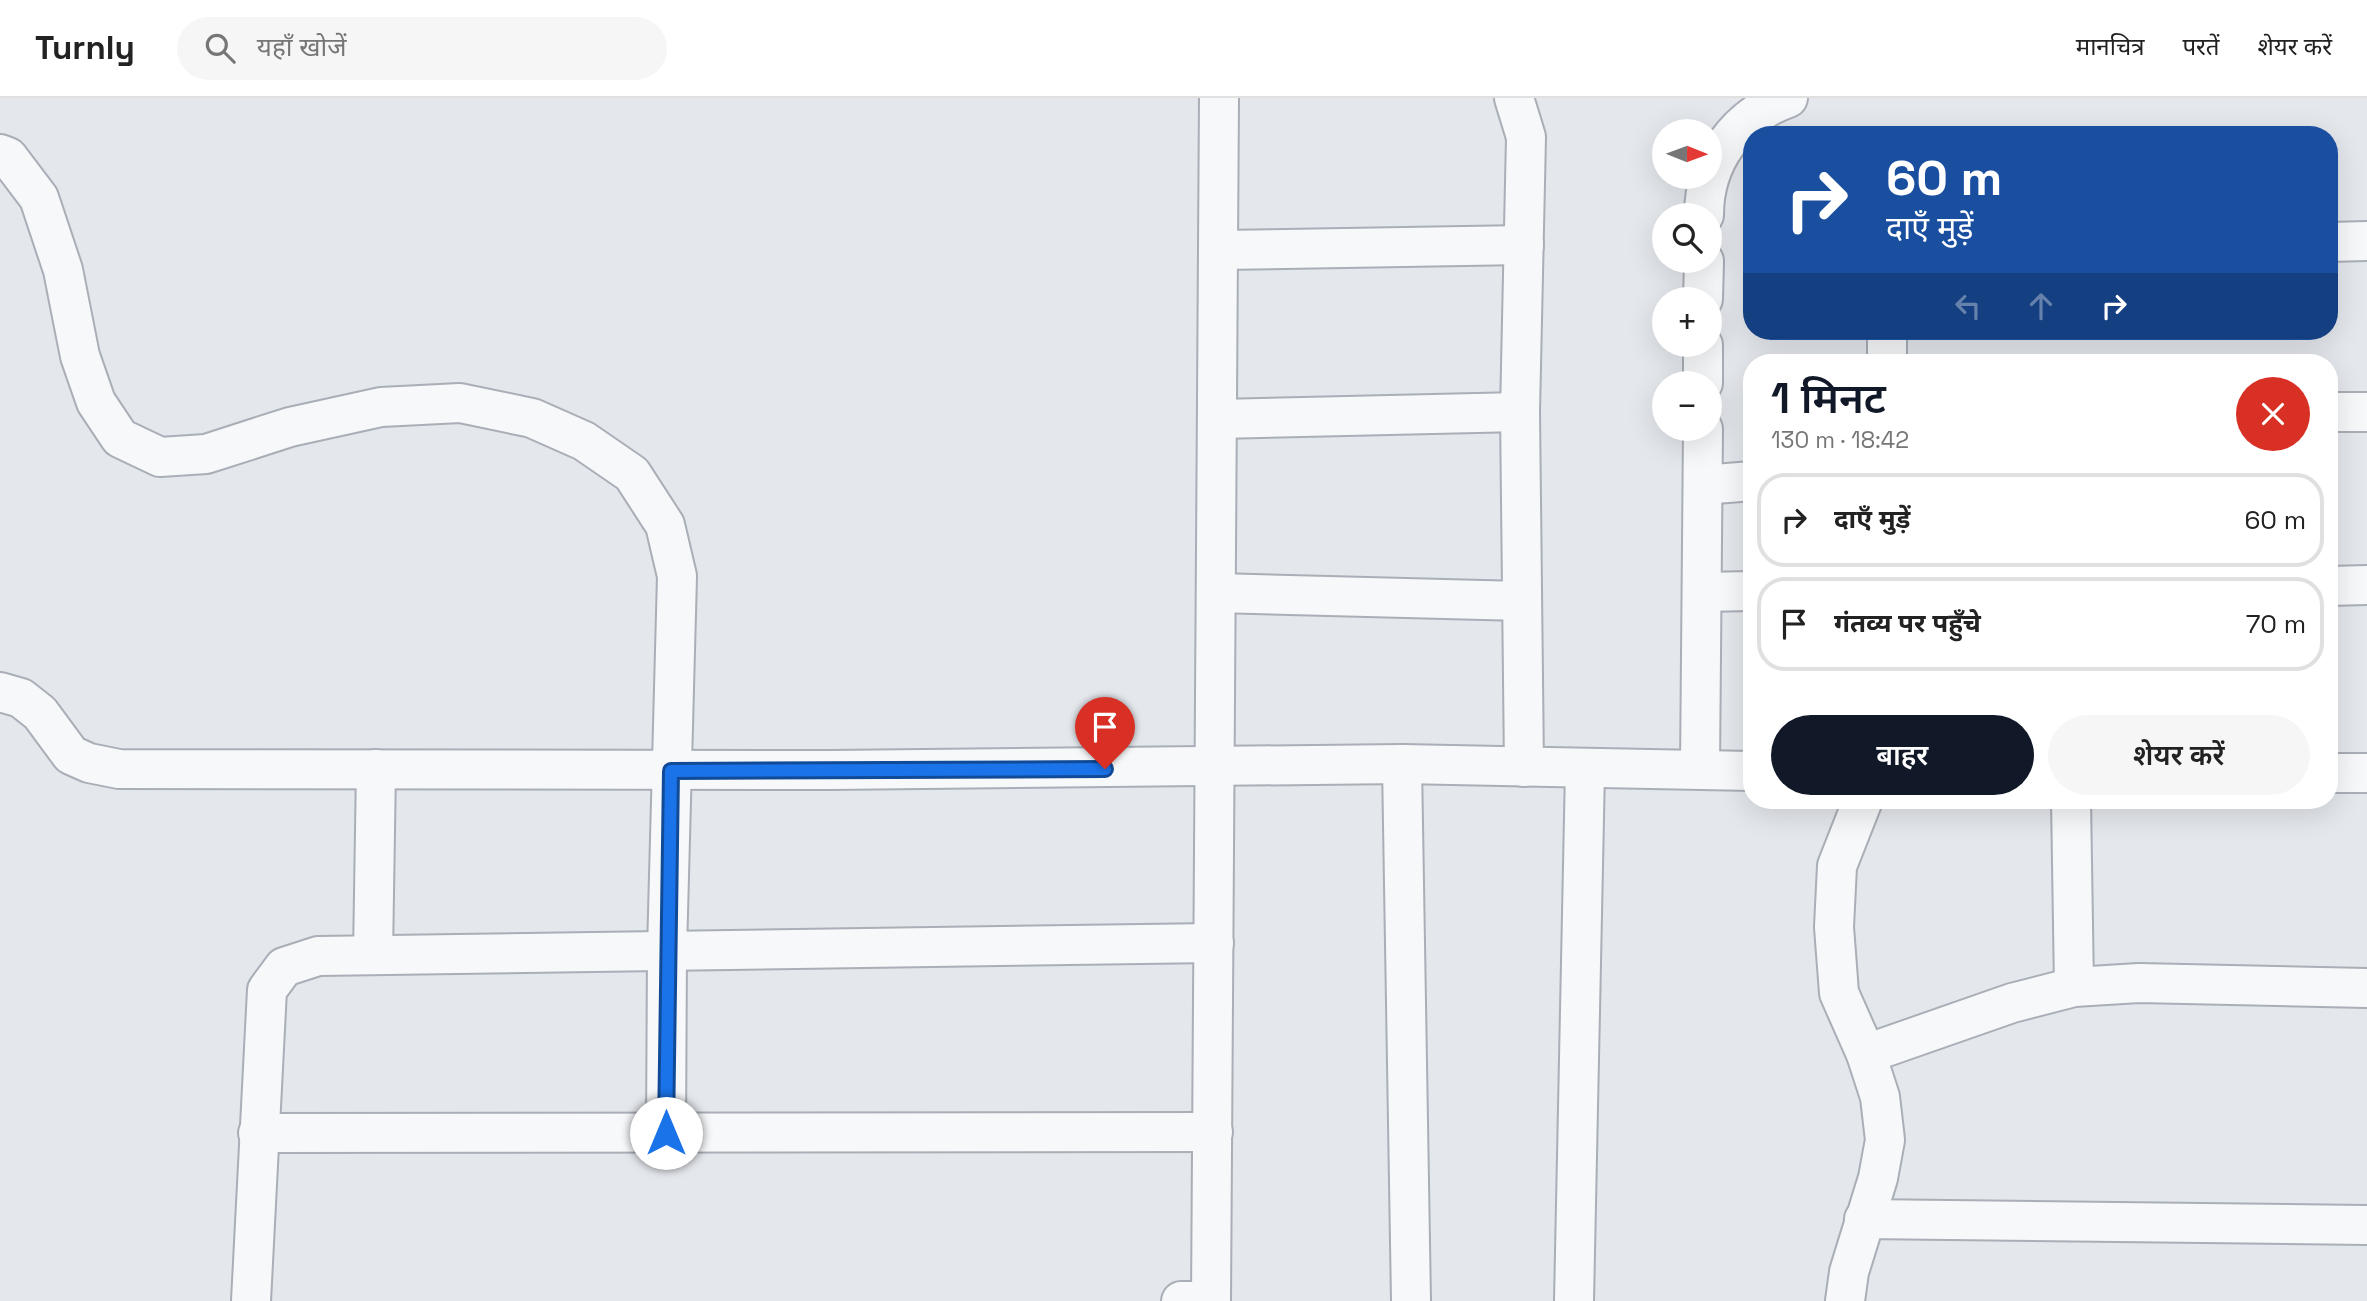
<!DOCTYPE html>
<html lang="hi">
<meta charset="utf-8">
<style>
body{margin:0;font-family:"Space Grotesk","Noto Sans Devanagari",sans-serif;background:#f6f6f6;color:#222;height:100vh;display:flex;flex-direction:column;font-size:26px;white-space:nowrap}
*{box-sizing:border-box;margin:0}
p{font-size:23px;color:#767676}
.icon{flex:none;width:38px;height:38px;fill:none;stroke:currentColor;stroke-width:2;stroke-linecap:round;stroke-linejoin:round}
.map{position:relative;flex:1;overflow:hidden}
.details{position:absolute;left:1743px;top:256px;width:595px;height:455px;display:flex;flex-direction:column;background:#fff;border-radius:28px;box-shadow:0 7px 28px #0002}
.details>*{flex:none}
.hud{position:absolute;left:1743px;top:28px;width:595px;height:214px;border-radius:28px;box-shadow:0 7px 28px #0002;background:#1a4fa0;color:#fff;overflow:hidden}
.needle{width:46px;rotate:91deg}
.tools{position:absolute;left:1652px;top:21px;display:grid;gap:14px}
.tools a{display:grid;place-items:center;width:70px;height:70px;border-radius:50%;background:#fff;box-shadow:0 7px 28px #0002;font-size:35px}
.pin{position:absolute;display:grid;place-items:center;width:60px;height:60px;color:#fff;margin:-72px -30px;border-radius:50% 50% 50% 0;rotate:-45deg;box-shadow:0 0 7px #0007}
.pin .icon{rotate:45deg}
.me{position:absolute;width:77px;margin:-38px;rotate:0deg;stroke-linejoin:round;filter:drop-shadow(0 0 5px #0008)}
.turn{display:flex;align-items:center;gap:24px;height:147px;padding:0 28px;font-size:32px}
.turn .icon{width:91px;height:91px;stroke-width:2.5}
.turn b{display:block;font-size:49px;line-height:60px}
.lanes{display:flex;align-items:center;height:66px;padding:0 28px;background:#0003;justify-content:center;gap:35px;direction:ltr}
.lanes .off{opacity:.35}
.round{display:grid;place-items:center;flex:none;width:74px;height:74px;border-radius:37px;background:#f6f6f6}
.summary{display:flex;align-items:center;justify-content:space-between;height:119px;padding:0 28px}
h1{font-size:42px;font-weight:600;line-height:52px;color:#111827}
.action{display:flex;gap:14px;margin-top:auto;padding:14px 28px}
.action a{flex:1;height:80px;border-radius:42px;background:#111827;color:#fff;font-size:28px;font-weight:600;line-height:80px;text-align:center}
.action a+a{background:#f6f6f6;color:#222}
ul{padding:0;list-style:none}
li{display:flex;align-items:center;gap:21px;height:94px;margin:0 14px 10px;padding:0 14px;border:4px solid #e0e0e0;border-radius:28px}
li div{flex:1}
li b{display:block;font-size:26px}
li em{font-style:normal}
header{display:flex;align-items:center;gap:42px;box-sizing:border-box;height:98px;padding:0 35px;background:#fff;border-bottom:2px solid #e0e0e0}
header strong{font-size:33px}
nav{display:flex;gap:38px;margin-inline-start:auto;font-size:24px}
.search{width:490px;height:63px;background:#f6f6f6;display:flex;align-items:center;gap:18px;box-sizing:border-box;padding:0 24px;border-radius:38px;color:#767676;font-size:26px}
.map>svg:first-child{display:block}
</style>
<header>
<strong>Turnly</strong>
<div class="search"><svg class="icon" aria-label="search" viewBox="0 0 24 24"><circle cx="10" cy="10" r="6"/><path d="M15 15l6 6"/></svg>यहाँ खोजें</div>
<nav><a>मानचित्र</a><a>परतें</a><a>शेयर करें</a></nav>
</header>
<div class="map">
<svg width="2367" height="1203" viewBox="0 0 2367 1203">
<rect width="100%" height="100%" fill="#e4e7ec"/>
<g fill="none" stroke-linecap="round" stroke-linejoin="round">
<g stroke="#a9aeb7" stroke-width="42">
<g id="street">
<path d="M1514 0 1526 39 1520 314 1524 669"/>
<path d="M0 56 8 59 39 100 63 172 80 258 96 304 120 340 160 359 206 356 290 329 381 309 460 305 532 320 584 343 632 376 665 427 677 478 667 853 666 1035"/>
<path d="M1704 117C1704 63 1737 18 1788 0"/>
<path d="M2329 144 2367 143"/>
<path d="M1219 152 1524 147"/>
<path d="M1703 201 1704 163"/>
<path d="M1887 233V264"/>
<path d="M1703 285V247"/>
<path d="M2329 314H2367"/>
<path d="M1218 321 1520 314"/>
<path d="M1703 387 1752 383"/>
<path d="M2329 488 2367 487"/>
<path d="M1703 494 1752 493"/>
<path d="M1217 495 1522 503"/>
<path d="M0 594 21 600 40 615 71 657 89 665 119 671 830 672 1402 666 1752 673"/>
<path d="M1402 666 1411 1203"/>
<path d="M1700 671 1703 331"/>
<path d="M2329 675H2367"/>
<path d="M2071 702 2074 889"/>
<path d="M373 857 376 671"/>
<path d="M1866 956 2012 905 2074 889 2139 885 2367 890"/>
<path d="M258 1035 1213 1034"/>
<path d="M1864 1121 2367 1127"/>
<path d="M251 1203 267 892 284 869 318 858 1214 845"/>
<path d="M1181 1203H1211L1219 0"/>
<path d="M1574 1203 1585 671"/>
<path d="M1845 1203 1849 1174 1878 1080 1885 1042 1880 999 1866 956 1839 895 1834 829 1837 768 1863 702"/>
</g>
</g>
<use href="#street" stroke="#f7f8fa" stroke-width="38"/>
</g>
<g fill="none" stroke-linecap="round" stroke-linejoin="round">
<g stroke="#114b97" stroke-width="18">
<path id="route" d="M666 1035 671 673 1105 671"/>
</g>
<use href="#route" stroke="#1a73e8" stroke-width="12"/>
</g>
</svg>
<div class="tools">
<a><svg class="needle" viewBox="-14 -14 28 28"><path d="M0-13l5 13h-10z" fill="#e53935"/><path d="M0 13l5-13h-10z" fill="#767676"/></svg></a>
<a><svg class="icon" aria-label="search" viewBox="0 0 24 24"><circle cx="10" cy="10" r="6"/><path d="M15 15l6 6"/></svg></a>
<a>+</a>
<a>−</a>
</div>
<div class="pin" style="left:1105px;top:671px;background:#d93025"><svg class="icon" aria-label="arrive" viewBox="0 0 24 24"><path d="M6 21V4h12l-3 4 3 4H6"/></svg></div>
<svg class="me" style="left:666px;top:1035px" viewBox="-20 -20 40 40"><circle r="19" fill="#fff"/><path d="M0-13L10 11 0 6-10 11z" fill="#1a73e8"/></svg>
<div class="hud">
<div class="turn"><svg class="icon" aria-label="right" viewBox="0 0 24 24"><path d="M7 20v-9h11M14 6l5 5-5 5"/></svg><div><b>60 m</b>दाएँ मुड़ें</div></div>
<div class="lanes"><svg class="icon off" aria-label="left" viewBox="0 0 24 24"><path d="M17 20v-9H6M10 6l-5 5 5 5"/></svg><svg class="icon off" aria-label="ahead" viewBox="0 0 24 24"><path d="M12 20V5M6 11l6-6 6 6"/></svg><svg class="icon" aria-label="right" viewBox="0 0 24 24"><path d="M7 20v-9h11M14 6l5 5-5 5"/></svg></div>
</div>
<section class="details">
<div class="summary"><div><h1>1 मिनट</h1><p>130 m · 18:42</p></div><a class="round" style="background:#d93025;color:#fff"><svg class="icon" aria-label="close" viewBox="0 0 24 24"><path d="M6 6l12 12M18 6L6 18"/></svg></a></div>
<ul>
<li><svg class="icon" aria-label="right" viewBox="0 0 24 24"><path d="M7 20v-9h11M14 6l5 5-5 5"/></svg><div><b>दाएँ मुड़ें</b></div><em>60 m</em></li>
<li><svg class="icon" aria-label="arrive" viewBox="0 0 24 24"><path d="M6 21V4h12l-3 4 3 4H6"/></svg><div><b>गंतव्य पर पहुँचे</b></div><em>70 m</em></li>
</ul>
<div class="action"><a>बाहर</a><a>शेयर करें</a></div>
</section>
</div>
